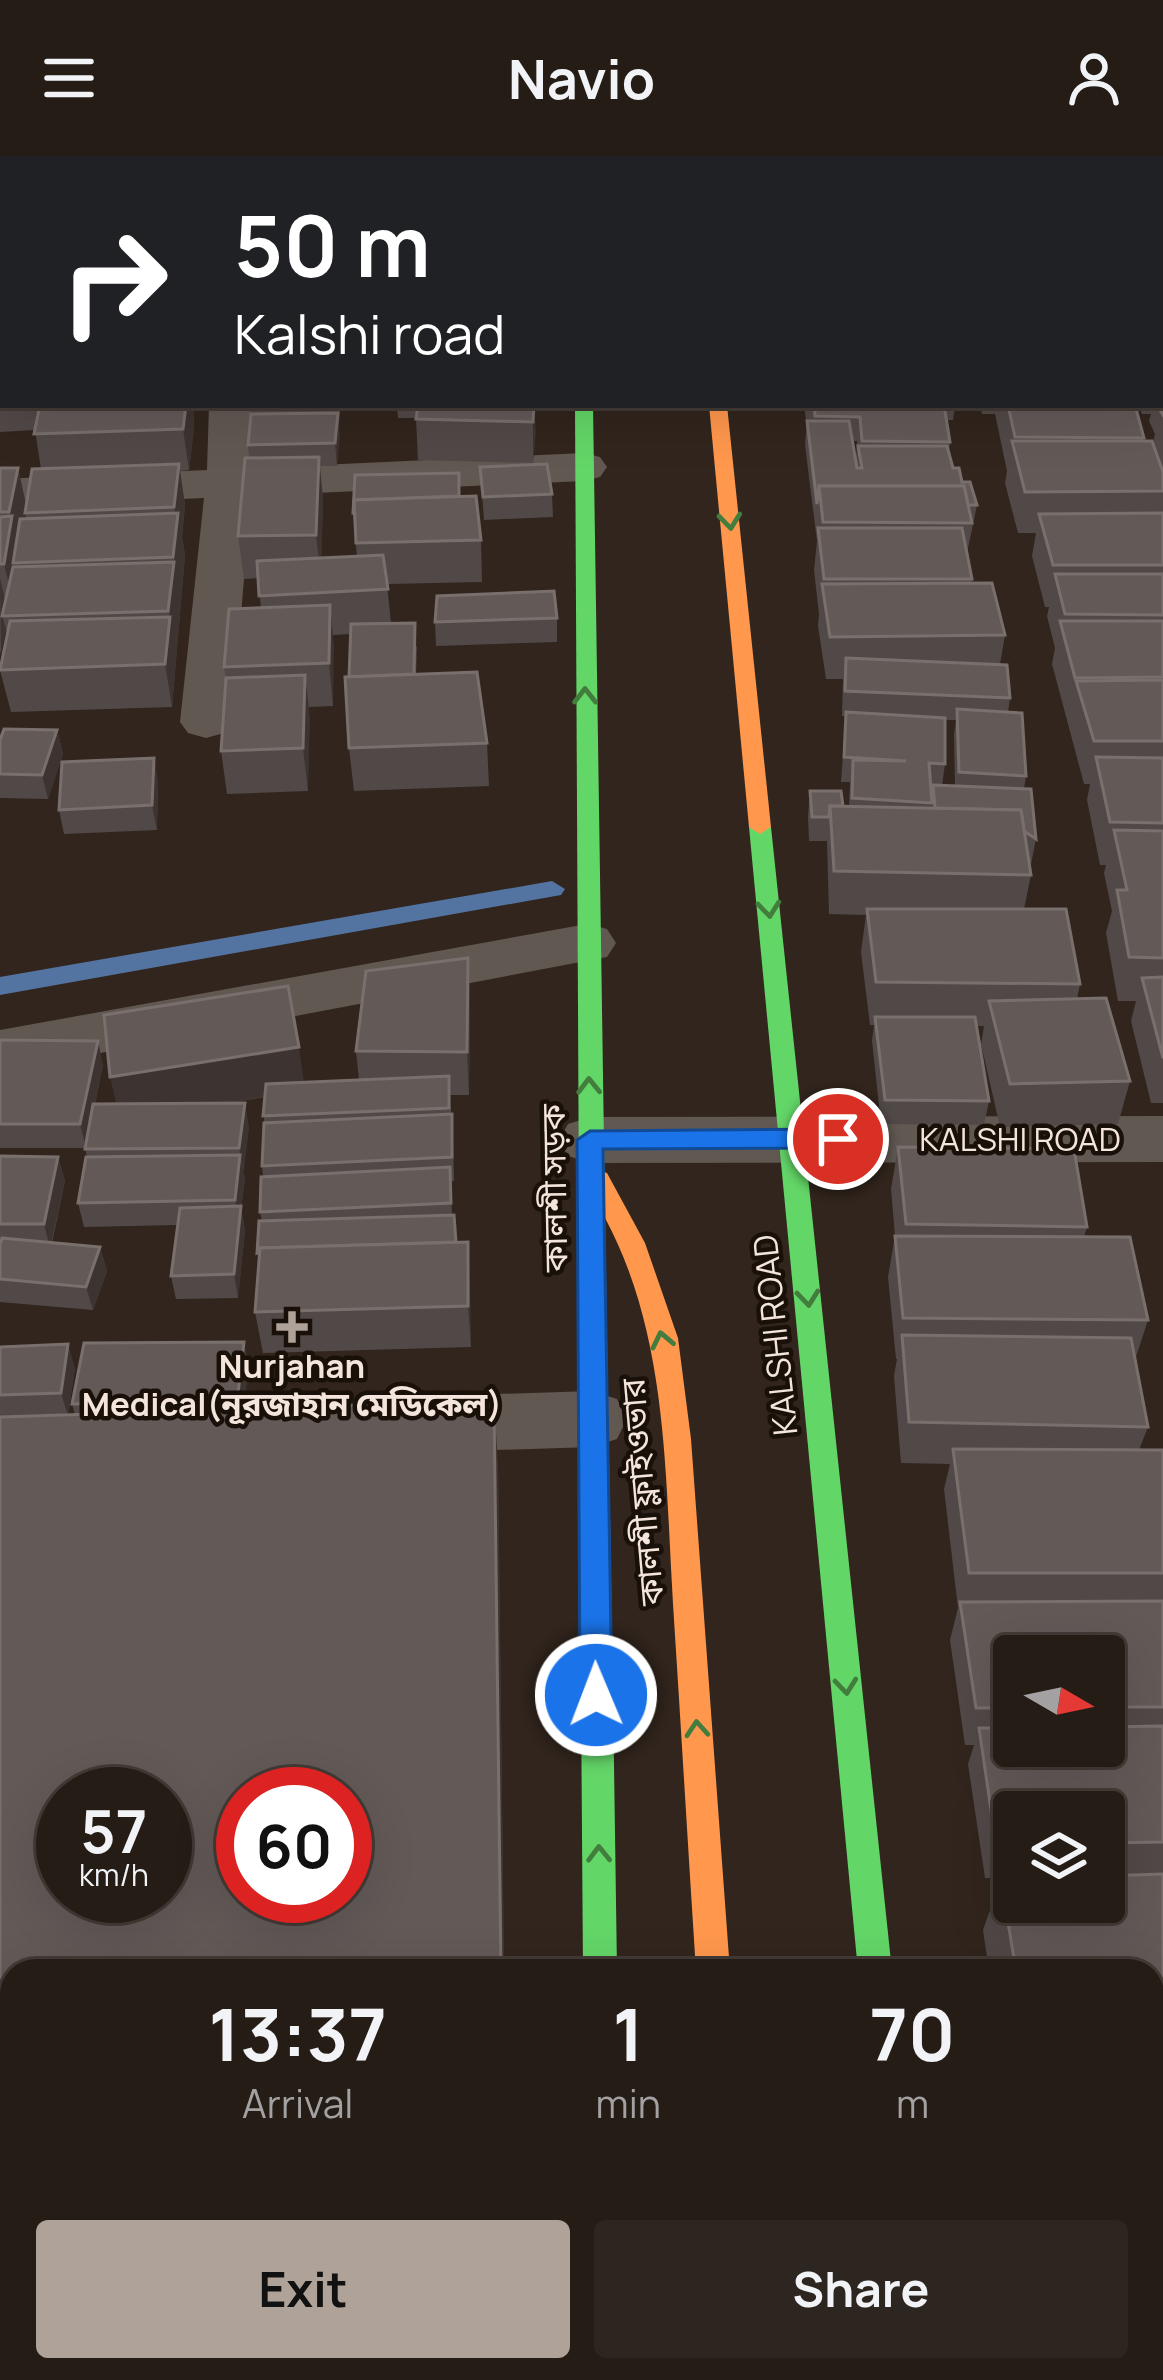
<!DOCTYPE html>
<meta charset="utf-8">
<style>
body{margin:0;font-family:Manrope,"Noto Sans Bengali",sans-serif;background:#2d251f;color:#f1f3f6;height:100vh;display:flex;flex-direction:column;font-size:45px;white-space:nowrap}
*{box-sizing:border-box;margin:0}
p{font-size:39px;color:#a3a1a1}
.icon{flex:none;width:66px;height:66px;fill:none;stroke:currentColor;stroke-width:2;stroke-linecap:round;stroke-linejoin:round}
.map{position:relative;flex:1;overflow:hidden}
.panel{position:absolute;left:0px;top:1803px;width:1164px;height:423px;display:flex;flex-direction:column;background:#251c16;border-radius:36px 36px 0 0;box-shadow:0 12px 48px #0002,0 0 0 3px #423a35}
.panel>*{flex:none}
.top-card{position:absolute;left:0px;top:0px;width:1164px;height:252px;box-shadow:0 12px 48px #0002,0 0 0 3px #423a35;background:#202124;color:#fff;overflow:hidden}
.needle{width:78px;rotate:99deg}
.controls{position:absolute;left:993px;top:1479px;display:grid;gap:24px}
.controls a{display:grid;place-items:center;width:132px;height:132px;border-radius:12px;background:#251c16;box-shadow:0 12px 48px #0002,0 0 0 3px #423a35;font-size:60px}
.speed{position:absolute;left:36px;top:1611px;display:flex;gap:24px;font-size:60px;font-weight:700;text-align:center}
.speed>*{display:grid;place-content:center;width:156px;height:156px;border-radius:50%;background:#251c16;box-shadow:0 12px 48px #0002,0 0 0 3px #423a35;line-height:1}
.speed small{font-size:30px;font-weight:400}
.speed .limit{border:18px solid #d22;background:#fff;color:#111}
.pin{position:absolute;display:grid;place-items:center;width:102px;height:102px;color:#fff;margin:-51px;border:6px solid #fff;border-radius:50%;box-shadow:0 3px 12px #0007}
.me{position:absolute;width:132px;margin:-66px;rotate:359deg;stroke-linejoin:round;filter:drop-shadow(0 0 9px #0008)}
.turn{display:flex;align-items:center;gap:42px;height:252px;padding:0 36px;font-size:54px}
.turn .icon{width:156px;height:156px;stroke-width:2.5}
.turn b{display:block;font-size:84px;line-height:102px}
.eta{display:flex;justify-content:space-evenly;align-items:center;height:204px;text-align:center}
.eta b{font-size:72px;font-weight:700;line-height:84px}
.button{display:flex;gap:24px;margin-top:auto;padding:24px 36px}
.button a{flex:1;height:138px;border-radius:12px;background:#afa298;color:#111;font-size:48px;font-weight:700;line-height:138px;text-align:center}
.button a+a{background:#2d251f;color:#f1f3f6}
header{display:flex;justify-content:space-between;align-items:center;height:156px;padding:0 36px;background:#251c16;font-size:54px;font-weight:700}
.map>svg:first-child{display:block}
</style>
<header><svg class="icon" aria-label="menu" viewBox="0 0 24 24"><path d="M4 6h16M4 12h16M4 18h16"/></svg>Navio<svg class="icon" aria-label="person" viewBox="0 0 24 24"><circle cx="12" cy="8" r="4"/><path d="M4 21q1-7 8-7t8 7"/></svg></header>
<div class="map">
<svg width="1163" height="2224" viewBox="0 0 1163 2224">
<rect width="100%" height="100%" fill="#31251d"/>
<g fill="none" stroke-linecap="round" stroke-linejoin="round">
<path fill="#5373a1" fill-rule="evenodd" d="M552 725 565 733 561 739 0 839V821Z"/>
<g fill="#615852" fill-rule="evenodd">
<path d="M891 0H929L930 3H892Z"/>
<path d="M209 249H253L252 312 584 297 600 301 607 311 600 321 584 325 251 340 232 566 224 577 206 582 188 577 180 566 204 342 0 351V323L207 314Z"/>
<path d="M587 768 607 773 616 787 607 801 0 916V874Z"/>
<path d="M1163 960V1006L590 1007 568 1000 559 984 568 968 590 961Z"/>
<path d="M592 1235 617 1243 627 1263 617 1283 592 1291 404 1297 379 1289 369 1269 379 1249 404 1241Z"/>
</g>
<g fill="#63d668" fill-rule="evenodd">
<rect x="685" y="0" width="16" height="3"/>
<path d="M575 249H593L605 1054 592 1064 579 1054Z"/>
<path d="M760 664 771 671 892 1815H858L749 671Z"/>
<path d="M597 1525 608 1529 613 1539 617 1815H583L581 1539 586 1529Z"/>
<rect x="593" y="2214" width="38" height="10"/>
<path d="M720 2214H758L759 2224H721Z"/>
</g>
<g fill="#ff974d" fill-rule="evenodd">
<rect x="579" y="0" width="16" height="3"/>
<path d="M709 249H727L771 671 760 678 749 671Z"/>
<path d="M598 1014 607 1017 645 1087 678 1182 691 1283 730 1815H696C688 1693 681 1570 673 1448 665 1318 668 1179 605 1062L613 1539 608 1549 597 1553 586 1549 581 1539 579 1054 583 1047 596 1046 585 1024Z"/>
<path d="M896 2214H934L935 2224H897Z"/>
</g>
</g>
<g fill="#514948" fill-rule="evenodd">
<path d="M19 0H109L19 2Z"/>
<rect x="763" y="0" width="137" height="3"/>
<rect x="922" y="0" width="126" height="3"/>
<path d="M1051 0H1163V28H1161V3H1051Z"/>
<path d="M0 17H3V249H193L194 272 189 314 180 315 185 349 182 381 185 399 172 551 11 556 0 514 7 480 6 473 0 499V312H18L26 349 41 313 35 274 0 276Z"/>
<path d="M1161 45H1163V947H1151L1131 865 1136 845H1118L1106 777 1112 755 1104 717 1106 709H1100L1087 644 1090 628H1084L1052 508 1055 492 1047 460 1049 451H1045L1032 400 1036 377H1018L1005 327 1007 315 995 258H982L980 249H1135L1144 285 1153 287 1155 278 1149 265 1151 258H1142L1138 249H1161Z"/>
<path d="M251 249H340L337 310H319L323 343 321 402 357 401 353 357 459 317 460 340 481 384 482 426 387 428 391 467 417 491 416 518 487 587 489 630 354 635 349 592 351 478 333 479V550L309 551 308 635 227 638 221 595 226 522 224 511 261 452 258 422 244 423 238 380 249 302 248 289Z"/>
<path d="M397 249H535L533 307 418 304 416 262H398Z"/>
<path d="M804 249H955L953 264H947L950 286 949 295 953 312 977 349 967 397 972 427 1005 479 1000 508 1010 542 1008 556 1026 620 1024 633 1036 683 1031 708 1029 706 1031 719 1024 753 1080 828 1077 843 1130 925 1118 968 1000 971 981 888 984 870H977L989 945 984 969 881 968 872 885 874 869H870L861 796 866 759 829 758 827 685H809L808 660 810 635 843 650H849L850 626H841L846 560H842L843 523H826L818 470 819 458 814 414 817 385 805 289 807 265H812V264H806ZM853 285H857L856 305ZM945 564H956L954 578 955 630H942L945 608Z"/>
<path d="M480 311 552 338 553 361 484 364Z"/>
<path d="M557 462V486L436 490 435 466Z"/>
<path d="M57 574 63 598 48 643 0 642V584Z"/>
<path d="M154 602 158 627 157 674 64 678 59 654Z"/>
<path d="M468 802 470 846 469 939H450L453 982 454 1025H451L452 1059 456 1086H468L471 1191 263 1197 255 1156 259 1103 257 1097 262 1065 260 1056 263 1020 262 1010 265 941 227 947 249 971 243 1016 245 1023 241 1052 245 1074 238 1142 176 1143 171 1120 178 1069 84 1071 78 1047 87 1001 85 992H0V884L103 909 95 948H117L304 926 359 924 356 895Z"/>
<path d="M898 991 1087 1071 1084 1081 1148 1164 1135 1204 1148 1271 1139 1294H1163V1964H1152V1815H989L983 1774 1001 1723 1104 1746V1656H1014V1722H985L968 1608 974 1589H965L950 1484 958 1452 944 1333 950 1308 901 1307 894 1220 897 1203H896L888 1121 895 1080 891 1033ZM1014 1500H1104V1590H1014Z"/>
<path d="M0 1000 58 1001 65 1025 52 1087 100 1091 107 1115 93 1154 0 1146Z"/>
<path d="M0 1191 75 1212 68 1259H75L72 1248 249 1209 243 1253 498 1308 504 1815H12L0 2224Z"/>
<path d="M1163 1969V2224H1077L1076 2214H1152V1970Z"/>
</g>
<g fill="#3d3330">
<path d="M186 249H193L194 272 189 314 183 273Z"/>
<path d="M534 249 536 276 533 307V266Z"/>
<path d="M338 257 340 280 337 310 335 287Z"/>
<path d="M319 301 323 343 321 422 316 379Z"/>
<path d="M179 308 185 349 182 381 185 399 172 551 165 508 177 368 174 351Z"/>
<path d="M18 312 27 353 20 392 13 407 17 428 14 450 4 408 12 365 9 356Z"/>
<path d="M0 422 8 457 2 460 6 473 1 498Z"/>
<path d="M330 449 334 491 333 550 329 507Z"/>
<path d="M305 519 310 562 308 635 303 592Z"/>
<path d="M57 574 63 598 48 643 42 619Z"/>
<path d="M154 602 158 627 157 674 152 649Z"/>
<path d="M468 802 470 846 469 939 467 896Z"/>
<path d="M98 885 103 909 86 992 80 968Z"/>
<path d="M299 891 305 934 120 964 110 921Z"/>
<path d="M245 947 249 971 244 1016 239 992Z"/>
<path d="M240 999 245 1023 241 1052 245 1074 238 1142 234 1118 239 1066 235 1044Z"/>
<path d="M58 1001 65 1025 50 1092 44 1068Z"/>
<path d="M468 1086 470 1127 471 1191 468 1150Z"/>
<path d="M100 1091 107 1115 93 1154 86 1131Z"/>
<path d="M244 1186 249 1209 241 1269 237 1246Z"/>
<path d="M68 1188 75 1212 68 1260 61 1237Z"/>
<path d="M494 1245 498 1308 504 1815H501Z"/>
</g>
<g fill="#635a58" stroke="#796f6c" stroke-width="3" fill-rule="evenodd">
<path d="M1060 0H1163V6H1161V3H1060Z"/>
<rect x="0" y="17" width="3" height="30"/>
<rect x="1161" y="45" width="2" height="36"/>
<rect x="0" y="50" width="3" height="33"/>
<rect x="1161" y="117" width="2" height="36"/>
<rect x="0" y="120" width="3" height="75"/>
<rect x="1161" y="188" width="2" height="23"/>
<rect x="0" y="198" width="3" height="36"/>
<path d="M1161 242H1163V259L1157 249H1161Z"/>
<path d="M40 249H186L183 273 34 278Z"/>
<path d="M251 249H312L250 251Z"/>
<path d="M418 249H534L533 266 416 263Z"/>
<path d="M814 249H944L950 286 862 285 860 261 815 260Z"/>
<path d="M1008 249H1135L1144 282 1015 281Z"/>
<path d="M338 257 335 287 248 289 251 258Z"/>
<path d="M807 265H849L857 312H862L858 290H947L953 312H959L962 326H970L977 349H968L964 330H819L817 348Z"/>
<path d="M1012 285H1152L1163 316V335L1025 336Z"/>
<path d="M319 301 316 379 238 380 245 302Z"/>
<path d="M179 308 174 351 25 357 32 313Z"/>
<path d="M547 308 552 338 483 341 480 311Z"/>
<path d="M0 312H18L9 356H0Z"/>
<path d="M459 317V340L354 344V357H353L355 319Z"/>
<path d="M819 330H964L972 367 823 366Z"/>
<path d="M476 340 481 384 356 387 354 344Z"/>
<path d="M178 357 173 401 13 407 20 363Z"/>
<path d="M1163 357V409H1053L1039 358Z"/>
<path d="M12 360 4 408H0V361Z"/>
<path d="M818 372H962L972 423H824Z"/>
<path d="M383 399 388 433 259 440 257 405Z"/>
<path d="M174 406 168 455 2 460 13 411Z"/>
<path d="M1055 418H1163V459L1065 458Z"/>
<path d="M992 427 1005 479 830 481 822 428Z"/>
<path d="M554 435 557 462 435 466 437 440Z"/>
<path d="M330 449 329 507 224 511 229 453Z"/>
<path d="M170 461 165 508 0 514 10 465Z"/>
<path d="M1060 465H1163V521L1075 522Z"/>
<path d="M415 467 414 518 349 521 351 468Z"/>
<path d="M846 502 1007 509 1010 542 845 535Z"/>
<path d="M477 516 487 587 349 592 345 521Z"/>
<path d="M305 519 303 592 221 595 226 522Z"/>
<path d="M1163 524V585H1094L1076 525Z"/>
<path d="M957 553 1022 557 1026 620 959 616Z"/>
<path d="M846 556 945 562V608L929 607 932 647 852 642 853 604 906 605 844 601Z"/>
<path d="M4 573 57 574 42 619 0 618V584Z"/>
<path d="M1096 601 1163 602V667L1110 666Z"/>
<path d="M154 602 152 649 59 654 62 606Z"/>
<path d="M933 629 1031 633 1036 683 1024 675 1021 654 935 652Z"/>
<path d="M810 635H841L843 650H830L829 661H812Z"/>
<path d="M830 650 1021 654 1031 719 834 715Z"/>
<path d="M1114 674 1163 675V802L1129 801 1117 734H1127Z"/>
<path d="M867 753H1066L1080 828 876 826Z"/>
<path d="M468 802 467 896 356 895 366 815Z"/>
<path d="M1163 821V902L1142 822Z"/>
<path d="M288 830 299 891 110 921 104 859Z"/>
<path d="M1106 842 1130 925 1010 928 989 845Z"/>
<path d="M875 861H975L989 945 885 944Z"/>
<path d="M0 884 98 885 80 968H0Z"/>
<path d="M449 920V952L263 960 266 928Z"/>
<path d="M245 947 239 992 85 993 93 948Z"/>
<path d="M452 958V1001L262 1010 264 967Z"/>
<path d="M898 991 1074 993 1087 1071 906 1068Z"/>
<path d="M240 999 235 1044 78 1047 86 1001Z"/>
<path d="M0 1000 58 1001 44 1068H0Z"/>
<path d="M450 1011 451 1047 260 1056 261 1021Z"/>
<path d="M241 1050 234 1118 171 1120 180 1052Z"/>
<path d="M454 1059 456 1086 260 1092 259 1096 257 1097 259 1065Z"/>
<path d="M895 1080 1130 1081 1148 1164 903 1162Z"/>
<path d="M2 1082 100 1091 86 1131 0 1123V1088Z"/>
<path d="M468 1086V1150L255 1156 260 1092Z"/>
<path d="M902 1179 1131 1182 1148 1271 909 1266Z"/>
<path d="M244 1186 237 1246 72 1248 84 1187Z"/>
<path d="M68 1188 61 1237 0 1239V1191Z"/>
<path d="M494 1245 501 1815H12V2214H505V2224H0V1261ZM63 1638H165V1740H63ZM243 1638H345V1740H243Z"/>
<path d="M953 1293 1163 1294V1417H969Z"/>
<path d="M1163 1445V1551H1104V1500H1014V1552H976L960 1446Z"/>
<path d="M1163 1570V1686L1104 1687V1656H1014V1688H996L979 1572H1014V1590H1104V1571Z"/>
<path d="M1163 1718V1920H1152V1815H1016L1001 1723 1014 1722V1746H1104V1720Z"/>
<path d="M1163 1969V2145L1152 2146V1970Z"/>
<path d="M1152 2155H1163V2224H1097L1095 2214H1152Z"/>
</g>
<defs><path id="oneway-chevron" d="M-2-3.5L2.5 0L-2 3.5" fill="none" stroke-width="1.6" stroke-linecap="round" stroke-linejoin="round" transform="scale(3)"/></defs>
<g stroke="#427d3d">
<use href="#oneway-chevron" transform="translate(730 365) rotate(84)"/>
<use href="#oneway-chevron" transform="translate(585 540) rotate(-90)"/>
<use href="#oneway-chevron" transform="translate(769 753) rotate(84)"/>
<use href="#oneway-chevron" transform="translate(589 930) rotate(-91)"/>
<use href="#oneway-chevron" transform="translate(808 1142) rotate(84)"/>
<use href="#oneway-chevron" transform="translate(662 1184) rotate(-102)"/>
<use href="#oneway-chevron" transform="translate(846 1530) rotate(84)"/>
<use href="#oneway-chevron" transform="translate(697 1573) rotate(-94)"/>
<use href="#oneway-chevron" transform="translate(599 1698) rotate(-91)"/>
</g>
<path fill="#1a73e8" stroke="#114b97" stroke-width="3" d="M838 973 851 983 838 992 603 993 612 1539 608 1549 596 1553 585 1549 580 1539 577 984 590 975Z"/>
<path fill="#afa298" stroke="#191009" stroke-width="4.5" d="M286 1153h12v12h12v12h-12v12h-12v-12h-12v-12h12z"/>
<g text-anchor="middle" stroke-width="9" stroke-linejoin="round" paint-order="stroke">
<g font-size="33" fill="#f3e5db" stroke="#191009">
<text x="1020" y="995">KALSHI ROAD</text>
<text transform="translate(554 1032) rotate(-91)" y="12">কালশী সড়ক</text>
<text transform="translate(775 1179) rotate(-96)" y="12">KALSHI ROAD</text>
<text transform="translate(642 1336) rotate(-95)" y="12">কালশী ফ্লাইওভার</text>
</g>
<g font-size="33" font-weight="bold" fill="#f3e5db" stroke="#191009">
<text x="292" y="1222">Nurjahan<tspan x="292" dy="38">Medical(নূরজাহান মেডিকেল)</tspan></text>
</g>
</g>
</svg>
<div class="controls">
<a><svg class="needle" viewBox="-14 -14 28 28"><path d="M0-13l5 13h-10z" fill="#e53935"/><path d="M0 13l5-13h-10z" fill="#a3a1a1"/></svg></a>
<a><svg class="icon" aria-label="layers" viewBox="0 0 24 24"><path d="M12 4l9 5-9 5-9-5zM3 14l9 5 9-5"/></svg></a>
</div>
<div class="speed"><div>57<small>km/h</small></div><div class="limit">60</div></div>
<div class="pin" style="left:838px;top:983px;background:#d93025"><svg class="icon" aria-label="arrive" viewBox="0 0 24 24"><path d="M6 21V4h12l-3 4 3 4H6"/></svg></div>
<svg class="me" style="left:596px;top:1539px" viewBox="-20 -20 40 40"><circle r="17" fill="#1a73e8" stroke="#fff" stroke-width="3"/><path d="M0-11L8 9 0 5-8 9z" fill="#fff"/></svg>
<div class="top-card">
<div class="turn"><svg class="icon" aria-label="right" viewBox="0 0 24 24"><path d="M7 20v-9h11M14 6l5 5-5 5"/></svg><div><b>50 m</b>Kalshi road</div></div>
</div>
<section class="panel">
<div class="eta">
<div><b>13:37</b><p>Arrival</p></div>
<div><b>1</b><p>min</p></div>
<div><b>70</b><p>m</p></div>
</div>
<div class="button"><a>Exit</a><a>Share</a></div>
</section>
</div>
